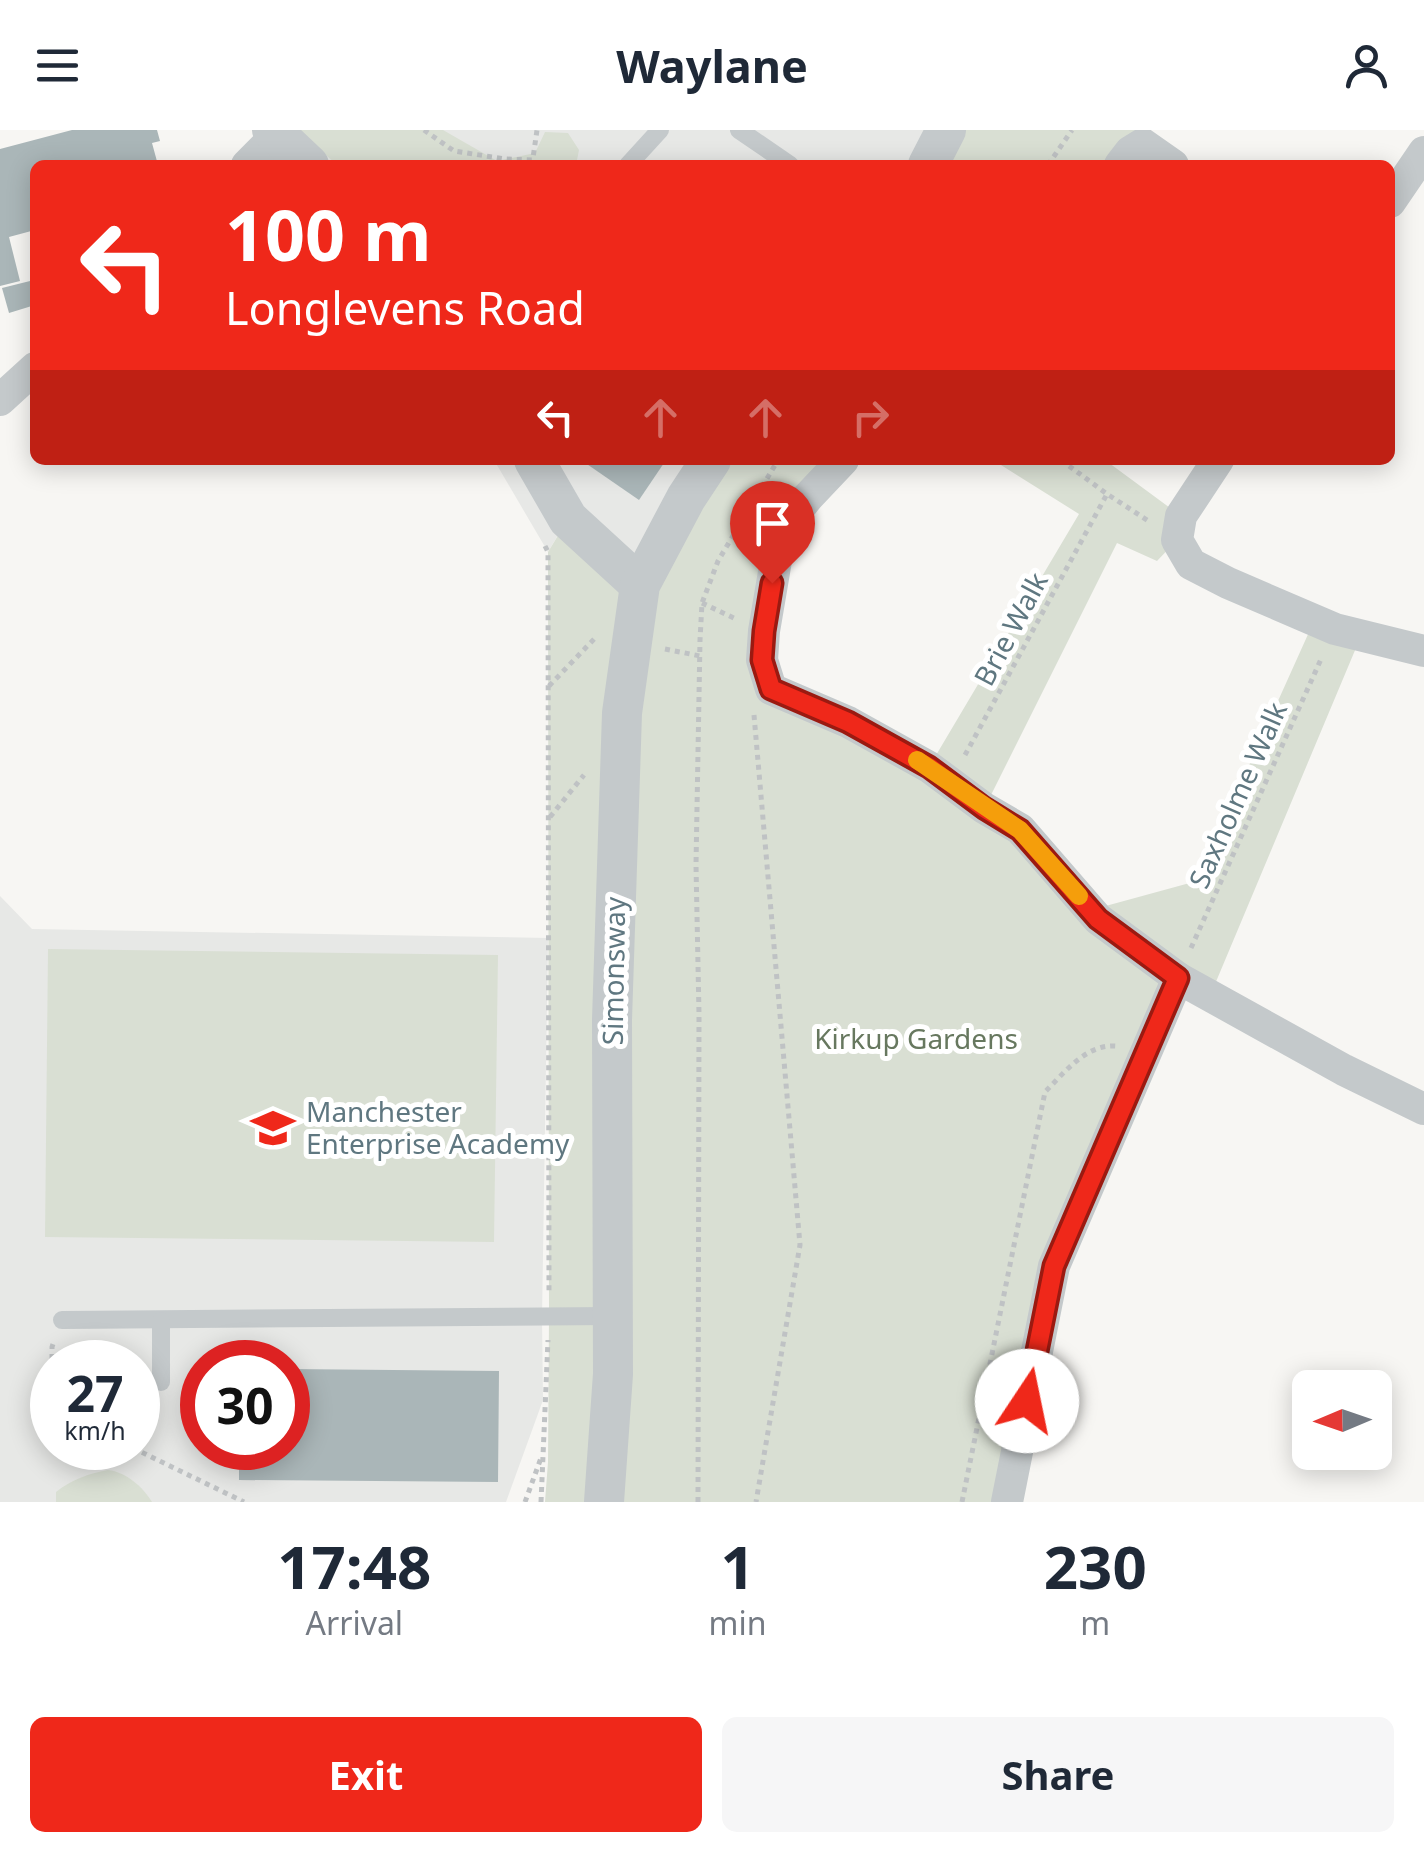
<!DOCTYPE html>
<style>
body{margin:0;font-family:"Noto Sans",sans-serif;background:#f6f6f7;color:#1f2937;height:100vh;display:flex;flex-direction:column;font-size:38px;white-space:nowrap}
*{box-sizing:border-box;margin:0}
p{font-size:32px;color:#747a83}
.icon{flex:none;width:55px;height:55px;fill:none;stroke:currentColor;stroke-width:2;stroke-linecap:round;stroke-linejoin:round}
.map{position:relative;height:1372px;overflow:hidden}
.drawer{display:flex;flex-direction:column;background:#fff;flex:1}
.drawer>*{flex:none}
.hud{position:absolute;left:30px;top:30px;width:1365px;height:305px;border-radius:15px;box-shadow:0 5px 25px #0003;background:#ef281a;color:#fff;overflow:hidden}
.needle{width:65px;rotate:268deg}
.buttons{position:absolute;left:1292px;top:1240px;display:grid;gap:20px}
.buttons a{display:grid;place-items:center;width:100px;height:100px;border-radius:15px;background:#fff;box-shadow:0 5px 25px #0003;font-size:50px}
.speed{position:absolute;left:30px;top:1210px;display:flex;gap:20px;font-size:50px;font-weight:700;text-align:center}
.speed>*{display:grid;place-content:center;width:130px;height:130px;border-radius:50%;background:#fff;box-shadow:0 5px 25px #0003;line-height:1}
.speed small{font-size:25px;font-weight:400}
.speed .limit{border:15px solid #d22;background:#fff;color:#111}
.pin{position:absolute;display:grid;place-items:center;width:85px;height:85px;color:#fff;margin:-102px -42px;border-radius:50% 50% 50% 0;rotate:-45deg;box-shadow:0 0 10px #0007}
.pin .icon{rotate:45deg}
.me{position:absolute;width:110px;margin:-55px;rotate:11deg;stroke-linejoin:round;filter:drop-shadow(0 0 8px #0008)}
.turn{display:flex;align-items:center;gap:35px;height:210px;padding:0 30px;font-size:45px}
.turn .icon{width:130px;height:130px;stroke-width:2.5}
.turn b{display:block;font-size:70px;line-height:85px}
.lanes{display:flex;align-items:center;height:95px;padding:0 30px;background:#0003;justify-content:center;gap:50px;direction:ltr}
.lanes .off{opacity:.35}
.eta{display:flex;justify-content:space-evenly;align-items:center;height:170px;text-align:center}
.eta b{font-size:60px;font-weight:700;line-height:70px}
.action{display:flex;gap:20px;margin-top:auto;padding:20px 30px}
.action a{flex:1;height:115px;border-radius:15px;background:#ef281a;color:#fff;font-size:40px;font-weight:700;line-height:115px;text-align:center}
.action a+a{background:#f6f6f7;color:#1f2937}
header{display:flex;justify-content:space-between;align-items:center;height:130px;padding:0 30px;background:#fff;font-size:45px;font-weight:700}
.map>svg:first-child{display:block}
</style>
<header><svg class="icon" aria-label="menu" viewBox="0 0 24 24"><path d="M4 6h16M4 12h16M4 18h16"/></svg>Waylane<svg class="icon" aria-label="person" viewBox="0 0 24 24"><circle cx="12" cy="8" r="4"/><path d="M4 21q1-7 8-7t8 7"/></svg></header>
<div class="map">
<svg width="1424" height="1372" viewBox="0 0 1424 1372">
<rect width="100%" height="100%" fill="#f7f6f3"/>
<g fill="#e7e8e6" fill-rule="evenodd">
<path d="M298 0H946L928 35H258Z"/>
<path d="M494 330H711L640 455 567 390 548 422Z"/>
<path d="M0 766 32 799 548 808 542 1188 543 1270 506 1372H0ZM52 1232H138V1318H52ZM202 1232H288V1318H202Z"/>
</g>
<g fill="#d9dfd3">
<path d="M298 0H443L497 31 535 23 545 2 568 3 579 20 576 35H337Z"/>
<path d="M946 0H1142L1120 35H928Z"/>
<path d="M711 330H843L781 401 771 559 929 637 1079 384 993 330H1105L1181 386 1177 410 1157 431 1117 413 985 677 1091 780 1197 751 1314 491 1361 506 1210 866 1178 848 1054 1136 1007 1372H545L548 1332 549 1187 548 422 568 389 640 455Z"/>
<path d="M48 819 498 825 494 1112 45 1107Z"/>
<path d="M108 1340C126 1342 143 1357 152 1372H56V1362C72 1349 88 1344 108 1340Z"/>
</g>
<g fill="#aab6b8">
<path d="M72 0H157L160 11 152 13 158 35H35V100L9 107 20 151 0 156V19Z"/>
<path d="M30 151 35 175 9 183 2 158Z"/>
<path d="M581 330H666L639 370Z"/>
<path d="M288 1239 499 1241 498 1352 239 1350V1318H288Z"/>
</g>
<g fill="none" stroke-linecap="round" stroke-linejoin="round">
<g stroke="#bfc2c4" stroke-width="5" stroke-dasharray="5 5" stroke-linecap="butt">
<path d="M424 0 454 21 505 29 534 30"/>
<path d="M532 35 537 0"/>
<path d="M1048 35 1072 0"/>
<path d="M1061 330 1107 364 1150 392"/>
<path d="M545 416 548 422 549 1164"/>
<path d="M702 473 736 489"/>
<path d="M665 519 700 526"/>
<path d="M549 556 597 506"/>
<path d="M754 585 800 1115 756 1372"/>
<path d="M965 625 1107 364"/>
<path d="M550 687 584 645"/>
<path d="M1191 818 1322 527"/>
<path d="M52 1259V1217L54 1211"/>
<path d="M133 1318 244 1372"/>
<path d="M525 1372 541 1328"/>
<path d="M541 1372 548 1210"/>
<path d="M698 1372 699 884 696 735 700 510 702 473 718 431 778 330"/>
<path d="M962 1372 1045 962C1065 942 1086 914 1116 916"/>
</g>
<g stroke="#c4c9cb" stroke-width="18">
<path d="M739 0 790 35"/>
<path d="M628 35 660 0"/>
<path d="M62 1190 612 1186"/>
<path d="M161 1252V1191"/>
</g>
<g stroke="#c4c9cb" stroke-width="32">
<path d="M247 35 276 6"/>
<path d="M1120 35 1130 22 1143 14 1173 35"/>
<path d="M1390 72 1424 22"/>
<path d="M0 270 35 238"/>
<path d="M843 330 808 367 781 401 764 501 762 530 771 559 848 592 929 637 984 678 1020 699 1098 789 1178 848 1344 940 1424 979"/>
<path d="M1218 330 1181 386 1177 410 1191 434 1228 453 1335 499 1424 521"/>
<path d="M1007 1372 1054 1136 1178 848"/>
</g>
<g stroke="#c4c9cb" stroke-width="40">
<path d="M272 0 309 35"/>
<path d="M928 35 946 0"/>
<path d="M534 330 568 389 640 455"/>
<path d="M604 1372 613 1244 612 890 622 583 640 455 686 368 711 330"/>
</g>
</g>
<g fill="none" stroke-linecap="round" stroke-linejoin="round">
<g stroke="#9b1a11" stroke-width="25">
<path id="route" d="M772 453 764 501 762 530 771 559 848 592 929 637 984 678 1020 700 1098 789 1178 848 1054 1136 1027 1271"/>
</g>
<use href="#route" stroke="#ef281a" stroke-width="18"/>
<path stroke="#f59e0b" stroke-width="18" d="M917 630 1020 700 1079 766"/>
</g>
<defs>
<g id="school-bare" transform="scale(3.45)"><path d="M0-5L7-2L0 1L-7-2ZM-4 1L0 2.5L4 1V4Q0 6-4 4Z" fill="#ef281a" stroke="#fff" stroke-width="2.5" paint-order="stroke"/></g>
</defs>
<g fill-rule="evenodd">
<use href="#school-bare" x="273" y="998"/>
</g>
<g text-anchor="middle" stroke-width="10" stroke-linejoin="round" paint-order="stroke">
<g font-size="28" fill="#5f7780" stroke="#fff">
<text transform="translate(1011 499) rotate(-62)" y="10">Brie Walk</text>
<text transform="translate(1238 665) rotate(-66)" y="10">Saxholme Walk</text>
<text transform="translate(614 841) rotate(-89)" y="10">Simonsway</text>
</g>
<g font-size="28" fill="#67785f" stroke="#fff">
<text x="916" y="919">Kirkup Gardens</text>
</g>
<g font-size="28" fill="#5f7780" stroke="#fff" text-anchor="start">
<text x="306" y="992">Manchester<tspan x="306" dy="32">Enterprise Academy</tspan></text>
</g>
</g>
</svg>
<div class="buttons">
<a><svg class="needle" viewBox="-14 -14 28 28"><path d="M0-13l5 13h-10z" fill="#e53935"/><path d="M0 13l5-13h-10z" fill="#747a83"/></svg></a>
</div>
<div class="speed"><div>27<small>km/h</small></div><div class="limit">30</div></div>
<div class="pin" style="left:772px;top:453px;background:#d93025"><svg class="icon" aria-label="arrive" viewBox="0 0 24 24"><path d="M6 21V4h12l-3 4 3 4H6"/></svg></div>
<svg class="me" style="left:1027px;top:1271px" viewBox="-20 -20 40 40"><circle r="19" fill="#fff"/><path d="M0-13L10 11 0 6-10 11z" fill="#ef281a"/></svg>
<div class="hud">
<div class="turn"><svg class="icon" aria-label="left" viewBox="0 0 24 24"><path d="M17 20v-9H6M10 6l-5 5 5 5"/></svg><div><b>100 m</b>Longlevens Road</div></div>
<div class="lanes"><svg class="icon" aria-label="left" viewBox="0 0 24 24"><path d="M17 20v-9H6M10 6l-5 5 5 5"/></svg><svg class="icon off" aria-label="ahead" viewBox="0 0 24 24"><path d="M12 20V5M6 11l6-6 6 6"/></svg><svg class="icon off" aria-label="ahead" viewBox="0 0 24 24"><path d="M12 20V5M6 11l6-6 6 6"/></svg><svg class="icon off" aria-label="right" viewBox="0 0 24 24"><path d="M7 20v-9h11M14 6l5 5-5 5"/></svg></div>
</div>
</div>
<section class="drawer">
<div class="eta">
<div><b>17:48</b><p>Arrival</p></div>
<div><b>1</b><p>min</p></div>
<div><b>230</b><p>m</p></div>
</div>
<div class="action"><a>Exit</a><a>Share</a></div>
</section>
